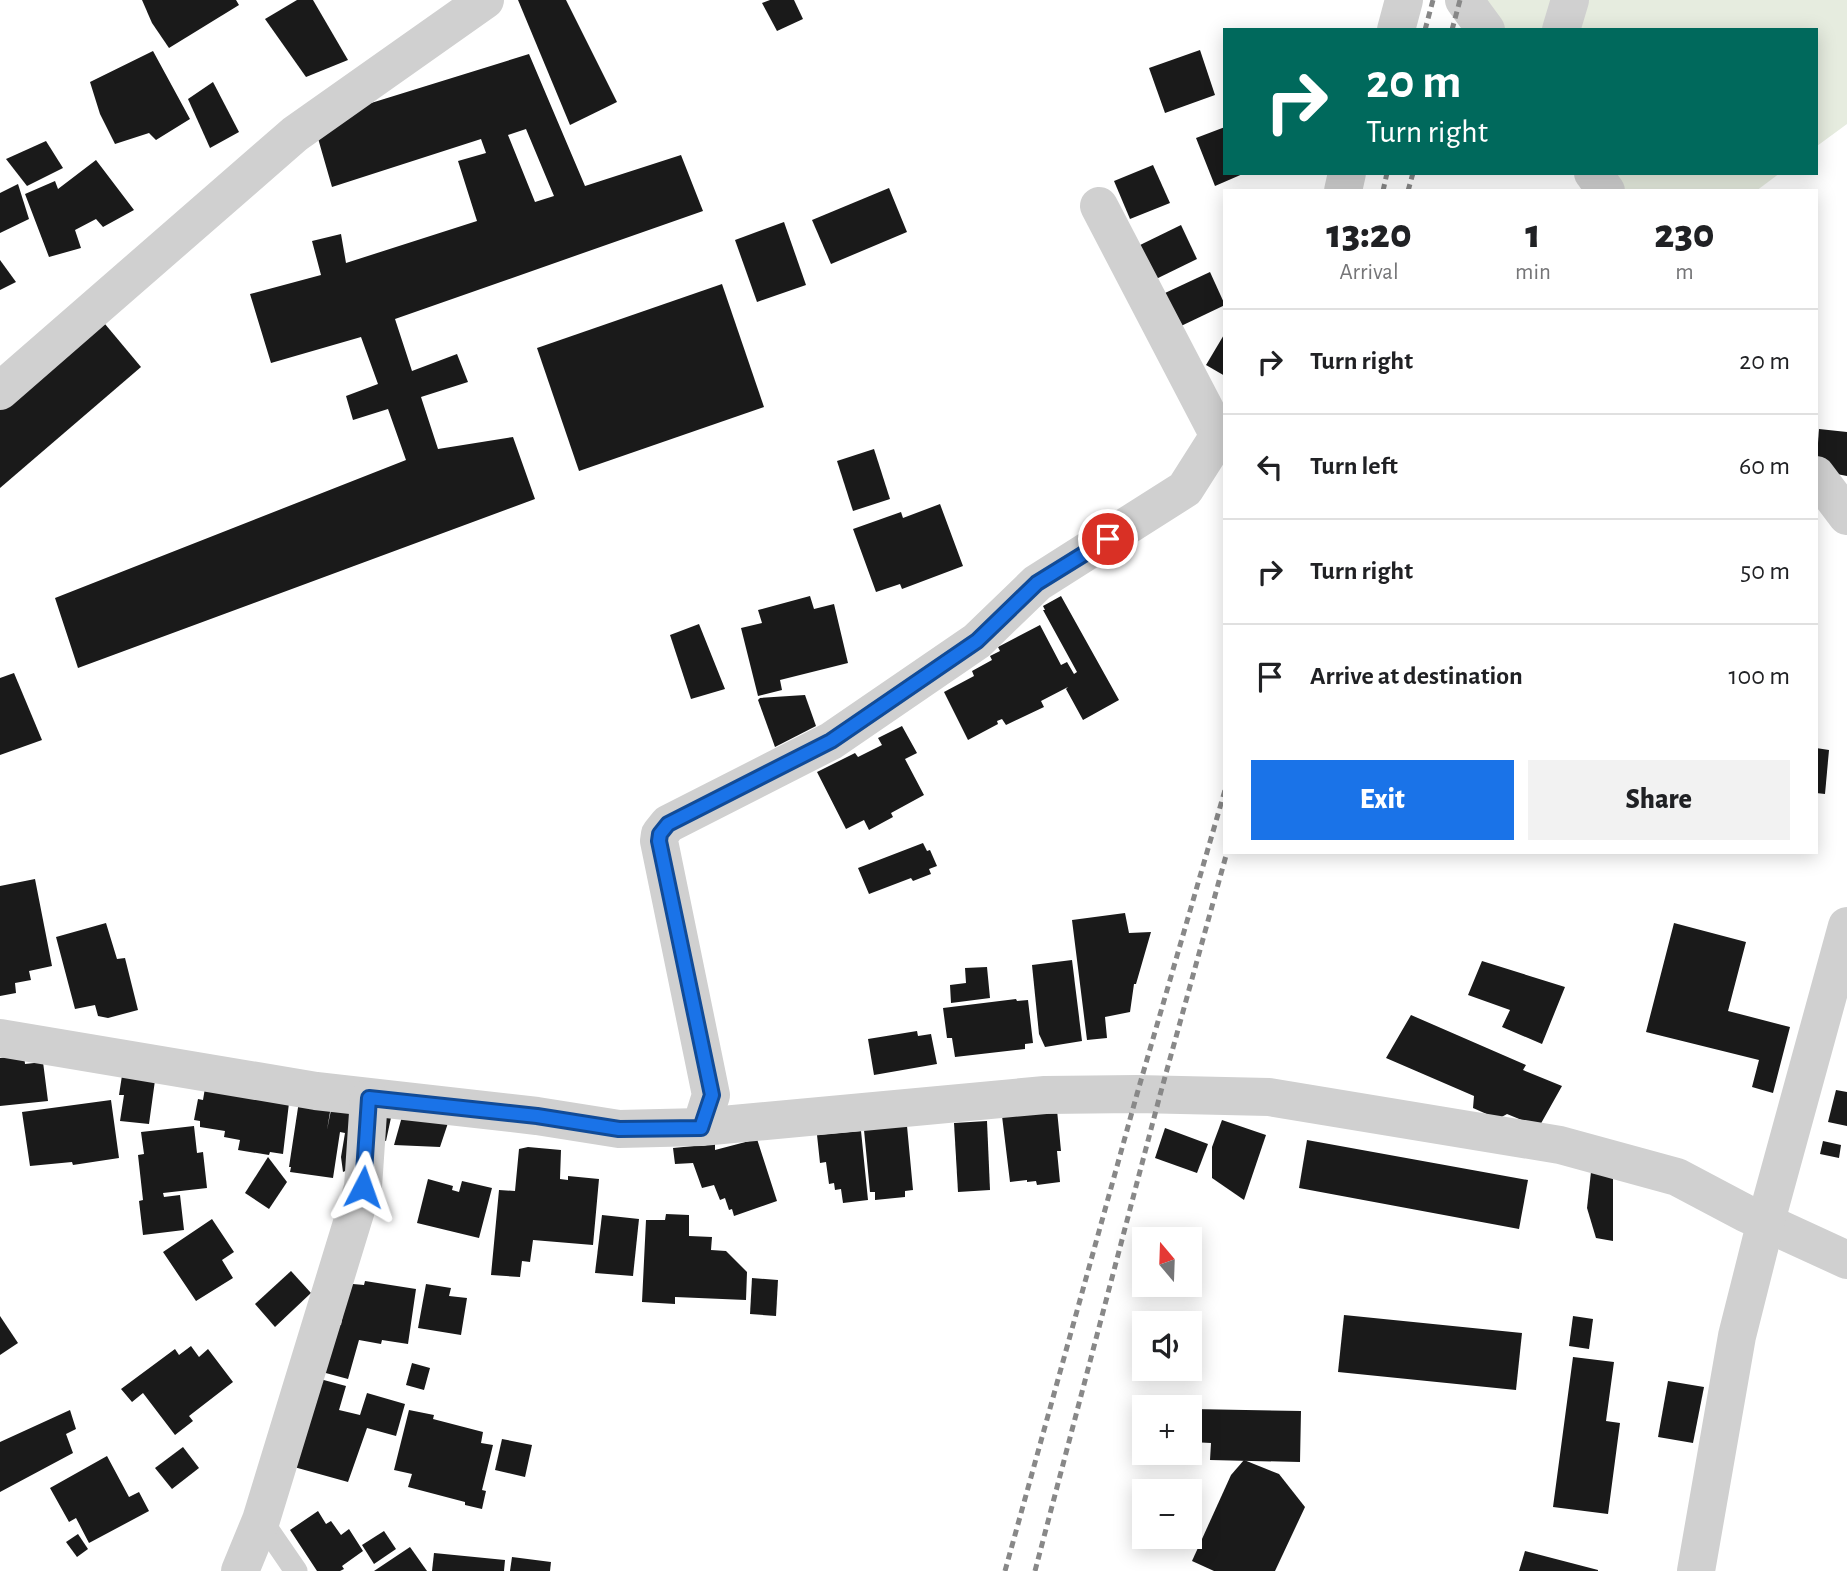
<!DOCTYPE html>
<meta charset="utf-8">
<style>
body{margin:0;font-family:"Alegreya Sans",sans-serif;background:#f2f2f2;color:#202124;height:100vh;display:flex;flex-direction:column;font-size:26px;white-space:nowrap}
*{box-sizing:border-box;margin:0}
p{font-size:23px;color:#757577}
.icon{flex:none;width:38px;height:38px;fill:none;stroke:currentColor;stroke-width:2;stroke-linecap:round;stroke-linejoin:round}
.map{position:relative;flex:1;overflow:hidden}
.side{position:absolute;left:1223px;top:189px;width:595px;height:665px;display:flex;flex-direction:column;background:#fff;border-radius:0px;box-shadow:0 4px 18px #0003}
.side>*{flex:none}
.top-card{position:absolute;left:1223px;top:28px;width:595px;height:147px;border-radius:0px;box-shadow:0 4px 18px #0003;background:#00695c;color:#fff;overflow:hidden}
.needle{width:46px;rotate:341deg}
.buttons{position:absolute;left:1132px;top:1227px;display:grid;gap:14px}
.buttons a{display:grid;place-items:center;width:70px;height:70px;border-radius:0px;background:#fff;box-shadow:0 4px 18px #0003;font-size:35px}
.pin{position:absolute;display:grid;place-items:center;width:60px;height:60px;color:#fff;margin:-30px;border:4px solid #fff;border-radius:50%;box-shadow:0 2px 7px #0007}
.me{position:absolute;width:77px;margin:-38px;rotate:4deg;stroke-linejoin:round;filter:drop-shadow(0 0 5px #0008)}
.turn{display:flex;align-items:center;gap:24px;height:147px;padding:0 28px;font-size:32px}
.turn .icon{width:91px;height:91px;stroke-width:2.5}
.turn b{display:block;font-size:49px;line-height:60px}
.eta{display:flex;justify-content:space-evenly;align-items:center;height:119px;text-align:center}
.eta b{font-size:42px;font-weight:800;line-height:49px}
.button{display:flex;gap:14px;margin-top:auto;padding:14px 28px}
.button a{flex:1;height:80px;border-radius:0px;background:#1a73e8;color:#fff;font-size:28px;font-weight:800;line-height:80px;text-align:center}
.button a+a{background:#f2f2f2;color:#202124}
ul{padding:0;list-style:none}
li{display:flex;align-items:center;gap:21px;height:105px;padding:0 28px;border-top:2px solid #e0e0e0}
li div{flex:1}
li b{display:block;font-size:26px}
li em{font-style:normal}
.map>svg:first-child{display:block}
</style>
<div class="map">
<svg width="1847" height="1571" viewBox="0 0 1847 1571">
<rect width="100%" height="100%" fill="#fff"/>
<g fill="#e6ecdf">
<path d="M1476 0H1847V124L1817 146 1816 30H1497Z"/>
<path d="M1599 173H1780L1756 191H1611Z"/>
</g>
<g fill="#1a1a1a" fill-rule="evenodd">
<path d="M142 0H236L239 5 169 48 152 23Z"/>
<path d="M297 0H313L348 60 306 77 265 19Z"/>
<path d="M518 0H566L617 102 570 125Z"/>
<path d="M770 0H794L803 19 777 31 762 3Z"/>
<path d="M1200 50 1215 95 1165 113 1149 68Z"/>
<path d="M153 51 190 119 156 140 149 133 115 144 100 114 90 82Z"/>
<path d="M529 54 585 186 681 155 703 211 395 319 412 371 457 354 468 382 421 397 438 449 513 437 535 499 78 668 55 598 406 460 388 409 353 420 346 396 378 384 361 337 271 363 250 294 321 275 312 241 341 234 346 263 477 221 458 161 486 153 481 139 332 187 313 121ZM526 129 554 196 535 202 508 135Z"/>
<path d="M213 82 239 132 210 148 188 99Z"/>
<path d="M1225 127V173H1245L1215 186 1196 138Z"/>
<path d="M46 141 63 168 27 186 6 159Z"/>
<path d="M96 160 134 210 103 227 96 219 75 230 81 248 49 257 25 194 55 181 58 189Z"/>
<path d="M1153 165 1170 203 1130 219 1114 181Z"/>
<path d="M18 184 29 219 0 233V193Z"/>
<path d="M889 188 907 232 831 264 812 220Z"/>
<path d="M784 222 806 285 757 302 735 240Z"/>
<path d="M1181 225 1197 259 1154 280 1138 246Z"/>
<path d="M0 260 16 282 0 290Z"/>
<path d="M1210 272 1225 305 1181 326 1165 293Z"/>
<path d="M722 284 764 407 579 471 537 348Z"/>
<path d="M100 318 141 367 0 488V405Z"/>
<path d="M1225 333V376L1206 365Z"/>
<path d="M1819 429 1847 432V476L1816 470Z"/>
<path d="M874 449 890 499 853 511 837 461Z"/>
<path d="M940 504 963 566 902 589 900 584 876 592 853 529 901 512 903 518Z"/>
<path d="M810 596 814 609 834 604 848 663 780 680 782 690 758 696 741 628 762 623 758 610Z"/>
<path d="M1061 596 1119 700 1083 720 1066 689 1068 687 1041 701 1044 707 1006 725 1002 719 997 721 998 724 968 740 944 692 974 676 972 671 992 660 990 656 1000 651 998 647 1040 625 1061 665 1067 662 1074 674 1077 672 1043 610H1045L1043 606Z"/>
<path d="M699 624 725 689 691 699 670 635Z"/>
<path d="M14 673 42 740 0 755V678Z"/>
<path d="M805 695 816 726 775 747 758 700 760 698Z"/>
<path d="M902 726 917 753 905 759 924 795 891 813 893 817 869 830 864 820 846 829 817 772 855 753 858 757 882 745 878 738Z"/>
<path d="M1816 748 1829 750 1825 794 1816 793Z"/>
<path d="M923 843 927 851 930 850 937 866 929 869 931 874 913 881 911 878 869 894 858 868Z"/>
<path d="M35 879 52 966 29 971 31 980 15 983 16 993 0 996V886Z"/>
<path d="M1125 913 1129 933 1151 932 1136 984H1134L1130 1012 1105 1017 1107 1038 1087 1040 1072 920Z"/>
<path d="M106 923 117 959 125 958 138 1010 108 1018 98 1016 95 1005 75 1009 56 937Z"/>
<path d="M1674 923 1746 942 1728 1011 1790 1027 1773 1093 1752 1087 1759 1060 1646 1032Z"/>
<path d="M1072 960 1082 1041 1045 1047 1039 1034 1032 965Z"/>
<path d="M1482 961 1565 987 1542 1044 1502 1027 1510 1010 1468 995Z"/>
<path d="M987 967 990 998 951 1003 950 985 966 983 965 968Z"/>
<path d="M1016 999 1017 1001 1028 1000 1033 1043 1025 1044V1049L955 1057 952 1038H947L943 1008Z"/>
<path d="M1411 1015 1526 1065 1523 1070 1562 1086 1539 1127 1507 1114 1498 1119 1473 1108 1474 1096 1386 1058Z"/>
<path d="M917 1031 918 1036 931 1034 937 1064 874 1075 868 1039Z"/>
<path d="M24 1055 25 1064 43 1062 48 1101 0 1106V1058Z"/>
<path d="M123 1069 156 1073 149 1124 120 1121 124 1095H119Z"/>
<path d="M206 1082 289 1103 283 1154 270 1152 269 1155 238 1150 240 1140 224 1137 225 1131 200 1127V1121L194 1120 198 1099 203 1100Z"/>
<path d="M1836 1090 1847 1092V1126L1828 1122Z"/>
<path d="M111 1100 119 1158 73 1165 72 1162 30 1166 22 1112Z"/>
<path d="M299 1101 331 1106 327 1130 332 1105 392 1113 386 1141 382 1140 377 1157 343 1172 341 1157 345 1133 340 1132 333 1178 290 1172 291 1167H289Z"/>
<path d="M1057 1110 1061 1151H1057L1060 1182 1037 1185 1036 1181 1027 1182V1180L1010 1182 1002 1116Z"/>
<path d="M403 1113 450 1117 440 1147 394 1145Z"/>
<path d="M1222 1120 1266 1135 1244 1200 1212 1178V1147Z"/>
<path d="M987 1121 990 1190 958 1192 954 1123Z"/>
<path d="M194 1126 197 1153 203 1152 207 1188 163 1193 164 1197 180 1195 184 1230 143 1235 139 1201 143 1200 138 1155 144 1154 141 1132Z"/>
<path d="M907 1126 913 1190 905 1191V1197L875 1200V1192H870L864 1130Z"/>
<path d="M1165 1128 1208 1144 1197 1173 1155 1158Z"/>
<path d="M861 1131 868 1200 843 1203 841 1189 835 1190 834 1183 829 1184 826 1162 820 1163 817 1135Z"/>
<path d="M757 1139 777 1201 734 1216 732 1209 729 1210 725 1198 720 1200 714 1185 702 1188 693 1163 675 1164 673 1148 715 1144V1150Z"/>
<path d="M1307 1140 1528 1180 1519 1229 1299 1188Z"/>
<path d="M1823 1141 1841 1145 1839 1158 1820 1154Z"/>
<path d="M528 1147 561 1150 560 1179 568 1180V1176L599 1179 593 1245 533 1240 530 1262 522 1261 520 1277 491 1275 499 1190 515 1191 519 1149Z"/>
<path d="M268 1157 287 1182 269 1209 245 1193Z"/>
<path d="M1591 1172 1613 1175V1241L1596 1238 1587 1208Z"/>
<path d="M428 1179 453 1186 452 1190 459 1192 462 1181 492 1188 479 1238 417 1223Z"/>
<path d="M666 1214 689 1215V1236L712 1237 711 1250 726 1251 747 1272 746 1300 675 1297V1304L642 1302 646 1220H665Z"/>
<path d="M602 1215 639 1219 633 1276 595 1273Z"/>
<path d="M212 1219 234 1252 222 1260 233 1278 196 1301 163 1252Z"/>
<path d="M291 1271 311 1293 275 1327 255 1304Z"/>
<path d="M752 1278 778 1280 776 1316 750 1314Z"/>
<path d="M365 1281 416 1289 408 1344 382 1340 381 1344 359 1340 348 1379 322 1372 336 1324 341 1325 348 1286 353 1284 364 1285Z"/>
<path d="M426 1284 451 1288 449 1296 467 1298 461 1335 418 1328Z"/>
<path d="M1344 1315 1522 1333 1516 1390 1338 1372Z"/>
<path d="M0 1316 18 1343 0 1355Z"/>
<path d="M1573 1316 1593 1319 1589 1349 1569 1346Z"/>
<path d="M191 1346 199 1357 208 1349 233 1382 189 1416 193 1421 175 1435 143 1393 132 1402 121 1389 175 1349 179 1355Z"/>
<path d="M1573 1357 1614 1362 1606 1421 1620 1423 1608 1514 1553 1507Z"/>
<path d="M412 1363 430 1368 424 1390 406 1385Z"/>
<path d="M320 1379 346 1386 339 1410 360 1415 367 1393 405 1404 396 1436 367 1428 348 1482 294 1467Z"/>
<path d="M1668 1381 1704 1387 1693 1443 1658 1437Z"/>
<path d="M1192 1409 1301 1411 1300 1462 1210 1460 1211 1443 1191 1442Z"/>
<path d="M70 1410 76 1429 66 1434 73 1453 0 1492V1442Z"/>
<path d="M409 1410 434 1415 433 1419 483 1432 481 1443 493 1445 482 1490 486 1491 482 1509 465 1505V1502L408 1487 412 1474 394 1470Z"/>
<path d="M502 1439 532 1445 525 1477 495 1470Z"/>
<path d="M183 1447 199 1468 172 1489 155 1468Z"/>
<path d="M107 1456 129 1497 139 1492 149 1511 89 1543 76 1518 69 1522 50 1488Z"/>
<path d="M1244 1460 1279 1474 1305 1507 1275 1571H1214L1192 1561 1231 1475Z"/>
<path d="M318 1511 326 1524 331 1521 341 1535 349 1529 363 1551 342 1566 344 1569 340 1571H317L290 1530Z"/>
<path d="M384 1531 396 1549 374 1564 362 1545Z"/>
<path d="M78 1534 88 1549 77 1557 66 1542Z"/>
<path d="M410 1547 427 1571H374Z"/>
<path d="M1525 1551 1598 1570V1571H1519Z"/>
<path d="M434 1553 505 1560 504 1571H432Z"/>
<path d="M512 1557 551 1562 550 1571H510Z"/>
</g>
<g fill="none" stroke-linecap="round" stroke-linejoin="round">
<path stroke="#d0d0d0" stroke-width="23" d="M261 1520 296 1571"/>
<g stroke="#d0d0d0" stroke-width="38">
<path d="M1464 0 1486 30"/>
<path d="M1396 30 1404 0"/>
<path d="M1561 30 1570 0"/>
<path d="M1593 173 1606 191"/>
<path d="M1343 191 1347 173"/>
<path d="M1099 206 1219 436"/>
<path d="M0 391 295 134 485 0"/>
<path d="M1816 475 1847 516"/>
<path d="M0 1038 316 1091 537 1116 619 1129 701 1127 1045 1095 1137 1094 1269 1097 1560 1145 1677 1177 1745 1213 1847 1260"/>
<path d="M701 1127 711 1095 659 841 660 834 668 824 831 741 977 641 1037 583 1185 489 1225 426"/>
<path d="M240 1571 261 1520 363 1187 369 1098"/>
<path d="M1696 1571 1737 1336 1766 1221 1847 926"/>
</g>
<g stroke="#888" stroke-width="5" stroke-dasharray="7 5" stroke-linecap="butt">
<path d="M1425 30 1433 0"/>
<path d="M1452 30 1460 0"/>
<path d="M1383 191 1387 173"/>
<path d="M1408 191 1413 173"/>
<path d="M1005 1571 1137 1094 1225 790"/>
<path d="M1035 1571 1160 1095 1227 852"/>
</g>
</g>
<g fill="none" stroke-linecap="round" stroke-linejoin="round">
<g stroke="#114b97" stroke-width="18">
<path id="route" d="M363 1187 369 1098 537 1116 619 1129 701 1128 712 1095 659 841 660 834 668 824 831 741 977 641 1037 583 1108 539"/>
</g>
<use href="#route" stroke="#1a73e8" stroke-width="12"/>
</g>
</svg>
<div class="buttons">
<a><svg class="needle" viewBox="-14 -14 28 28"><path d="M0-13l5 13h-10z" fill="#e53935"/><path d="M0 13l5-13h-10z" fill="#757577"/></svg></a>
<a><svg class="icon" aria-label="sound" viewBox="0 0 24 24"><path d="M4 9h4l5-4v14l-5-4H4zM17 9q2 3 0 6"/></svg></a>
<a>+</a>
<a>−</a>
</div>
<div class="pin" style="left:1108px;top:539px;background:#d93025"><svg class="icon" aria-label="arrive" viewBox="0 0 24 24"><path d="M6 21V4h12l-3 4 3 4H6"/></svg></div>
<svg class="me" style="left:363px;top:1187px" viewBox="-20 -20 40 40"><path d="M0-17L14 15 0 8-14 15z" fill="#1a73e8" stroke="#fff" stroke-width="4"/></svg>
<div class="top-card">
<div class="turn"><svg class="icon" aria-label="right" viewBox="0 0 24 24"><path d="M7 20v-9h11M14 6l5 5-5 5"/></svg><div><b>20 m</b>Turn right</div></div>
</div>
<section class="side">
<div class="eta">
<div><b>13:20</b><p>Arrival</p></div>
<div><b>1</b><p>min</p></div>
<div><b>230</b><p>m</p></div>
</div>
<ul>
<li><svg class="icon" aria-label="right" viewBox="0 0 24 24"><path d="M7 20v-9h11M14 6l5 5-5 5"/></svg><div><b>Turn right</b></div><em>20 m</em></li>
<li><svg class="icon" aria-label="left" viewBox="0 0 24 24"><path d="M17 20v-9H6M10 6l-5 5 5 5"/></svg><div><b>Turn left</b></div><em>60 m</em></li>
<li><svg class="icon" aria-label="right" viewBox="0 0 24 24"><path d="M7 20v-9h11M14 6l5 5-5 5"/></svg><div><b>Turn right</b></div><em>50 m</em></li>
<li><svg class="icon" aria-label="arrive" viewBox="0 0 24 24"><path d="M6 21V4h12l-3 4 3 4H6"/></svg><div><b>Arrive at destination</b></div><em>100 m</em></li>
</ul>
<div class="button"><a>Exit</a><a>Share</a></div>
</section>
</div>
